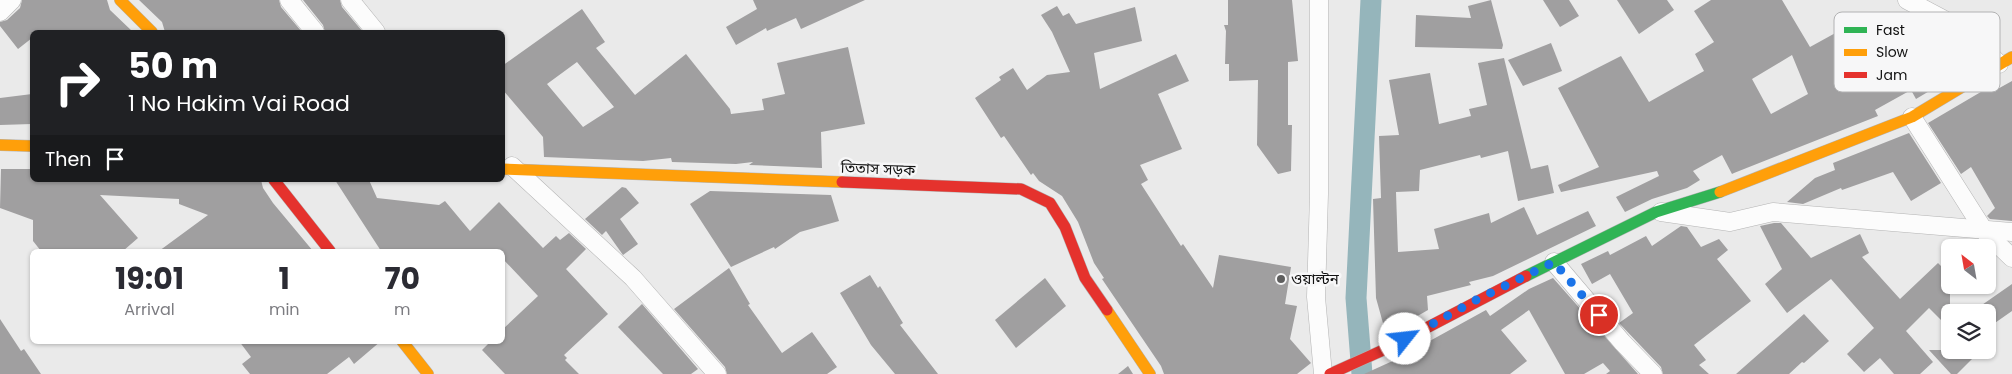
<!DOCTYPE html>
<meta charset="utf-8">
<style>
body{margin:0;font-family:Poppins,"Noto Sans Bengali",sans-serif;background:#f2f2f3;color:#2b2b33;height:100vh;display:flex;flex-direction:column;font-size:19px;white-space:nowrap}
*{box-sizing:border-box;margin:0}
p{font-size:16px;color:#7c7c81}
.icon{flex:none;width:28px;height:28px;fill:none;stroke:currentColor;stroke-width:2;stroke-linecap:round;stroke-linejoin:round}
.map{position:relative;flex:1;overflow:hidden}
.panel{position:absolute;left:30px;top:249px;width:475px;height:95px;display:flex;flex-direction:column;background:#fff;border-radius:8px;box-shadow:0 1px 4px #0004}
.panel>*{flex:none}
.hud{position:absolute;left:30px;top:30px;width:475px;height:152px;border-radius:8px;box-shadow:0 1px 4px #0004;background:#202124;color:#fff;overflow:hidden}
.needle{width:32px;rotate:329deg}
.controls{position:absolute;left:1941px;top:239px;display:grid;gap:10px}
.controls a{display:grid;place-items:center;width:55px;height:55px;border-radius:8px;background:#fff;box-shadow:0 1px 4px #0004;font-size:25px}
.pin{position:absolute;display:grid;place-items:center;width:42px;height:42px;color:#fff;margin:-21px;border:2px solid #fff;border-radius:50%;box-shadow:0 1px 5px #0007}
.me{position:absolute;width:55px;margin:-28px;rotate:61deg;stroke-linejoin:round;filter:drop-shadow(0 0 4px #0008)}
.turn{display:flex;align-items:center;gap:18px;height:105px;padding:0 15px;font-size:22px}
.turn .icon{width:65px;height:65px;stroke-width:2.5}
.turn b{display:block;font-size:35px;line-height:42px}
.then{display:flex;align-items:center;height:48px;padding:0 15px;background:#0003;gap:10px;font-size:19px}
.eta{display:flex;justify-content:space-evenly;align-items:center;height:85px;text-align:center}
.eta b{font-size:30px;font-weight:700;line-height:35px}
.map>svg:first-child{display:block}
</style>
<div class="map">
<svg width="2012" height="374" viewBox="0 0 2012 374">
<rect width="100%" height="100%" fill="#eaeaea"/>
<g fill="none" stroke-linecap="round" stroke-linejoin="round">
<path stroke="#95b5bb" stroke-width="21" d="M1362 374 1356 298 1371 0"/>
</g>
<g fill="#a09fa0" fill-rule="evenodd">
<path d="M22 0H107L110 10 133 32H32V38L18 49 0 26V22L7 20 20 8Z"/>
<path d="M139 0H279L281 7 302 32H165L162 22Z"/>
<path d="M303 0H340L342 7 363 32H325L323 25Z"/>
<path d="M753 0H865L801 29 796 18 767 31 766 28 736 45 726 27 757 9Z"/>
<path d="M1228 0H1292L1298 61 1288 62V125H1292L1291 171 1278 174 1257 145 1258 80 1229 81V64H1225L1226 31 1224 25H1228Z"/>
<path d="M1491 0 1503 45 1502 49 1415 47 1416 15 1471 18 1468 6Z"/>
<path d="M1543 0H1569L1579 16 1560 27Z"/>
<path d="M1617 0H1667L1674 10 1639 34Z"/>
<path d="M1711 0H1782L1810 47 1839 31 1867 88 1900 70 1898 66 1956 38 1972 52 1978 62 1916 99 1911 90 1875 110 1878 116 1734 173 1732 174 1722 155 1693 171 1700 180 1687 188 1652 199 1625 212 1616 197 1659 176 1657 171 1561 192 1558 185 1599 167 1558 88 1621 56 1649 102 1704 71 1695 54 1714 42 1694 11ZM1792 55 1808 94 1771 114 1752 79Z"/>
<path d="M1057 6 1063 16 1069 13 1076 24 1135 7 1142 41 1094 53 1100 89 1176 54 1189 81 1158 94 1182 149 1140 165 1148 180 1141 184 1181 246 1183 244 1213 288 1219 255 1291 267 1285 304 1297 306 1290 339 1311 363 1297 374H1164L1161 366 1102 279 1104 278 1094 263 1078 222 1062 196 1039 181 1033 173 1031 175 1004 136 1001 138 975 98 1001 80 999 77 1013 68 1027 90 1047 75 1070 72 1052 32 1041 15Z"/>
<path d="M582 9 605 42 596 48 635 95 686 54 730 109 731 114 764 110 762 99 785 94 777 63 848 47 865 124 821 132 822 168 749 165 753 162 736 164 672 162 671 158 643 161 544 157 543 137 502 89V66ZM577 62 614 107 583 127 547 84Z"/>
<path d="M1551 43 1562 71 1523 86 1508 60Z"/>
<path d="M1504 58 1531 169 1548 165 1554 193 1518 201 1508 151 1481 158 1480 155 1420 170 1419 191 1396 192 1398 252 1439 249 1434 229 1489 213 1491 223 1524 207 1537 235 1588 211 1596 226 1493 276 1469 282 1471 285 1427 296 1428 310 1386 334 1376 298 1373 199 1381 198 1379 136 1399 135 1389 80 1430 73 1439 124 1471 116 1469 109 1487 105 1478 63Z"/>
<path d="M2012 81V221L1990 219 1987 216 1995 208 1971 167 1961 174 1928 123 1991 86 1994 91Z"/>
<path d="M32 94V124L0 125V98Z"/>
<path d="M1909 133 1941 183 1911 201 1893 172 1842 190 1841 188 1803 204 1787 202 1815 178 1835 170 1833 163Z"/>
<path d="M1 169H32V180H261L263 188 273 203 313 251H159L208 215 179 204V199L100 195 138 238 123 251H41L33 241V220L0 208Z"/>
<path d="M335 180H369L377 198 439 205 445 201 470 231 499 202 543 248 556 236 560 240 569 233 586 249 566 269 608 314 564 355 567 358 565 360 579 374H505L482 350 491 341H502V330L538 296 502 258V251H381Z"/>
<path d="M622 187 626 188 639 203 620 219 638 244 623 255 606 231 602 235 585 219Z"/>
<path d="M710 191 831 195 839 221 800 232 775 249 774 247 731 267 690 204Z"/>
<path d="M1774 223H1781L1811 258 1860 234 1869 253 1862 257 1900 299 1938 263 1950 275V329L1929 308 1906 331 1933 362 1920 374H1894L1880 358 1864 372 1847 354 1874 328 1831 279 1787 313 1765 284 1782 269 1760 226Z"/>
<path d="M1681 226 1687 227 1701 247 1719 239 1728 250 1717 259 1751 301 1694 345 1706 360 1699 365 1709 374H1663L1661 367 1619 323 1633 313 1610 274 1592 284 1581 264 1608 251 1610 255 1646 236 1652 246Z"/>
<path d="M729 268 750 304 748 305 782 353 812 332 837 367 827 374H727L725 367 674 309Z"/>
<path d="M870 275 878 288 880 286 903 323 900 325 938 374H895L871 345 840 293Z"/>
<path d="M1045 278 1066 306 1016 348 995 320Z"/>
<path d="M1553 278 1638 374H1606L1610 371 1603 363 1584 374H1565L1529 310 1501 330 1527 361 1510 374H1364L1397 359 1486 310 1490 316 1529 289Z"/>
<path d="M2012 284V311L1992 325 1988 319V312H1983L1979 307Z"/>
<path d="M642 304 698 369 691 374H663L618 327Z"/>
<path d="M1804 314 1829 341 1804 363 1802 362 1789 374H1736Z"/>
<path d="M0 319 21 351 24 349 41 374H0Z"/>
<path d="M239 341H381L354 364 349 357 327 374H250L242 364 251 357Z"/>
<path d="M1929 350H1965L1973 358 1957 374H1951Z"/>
<path d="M1128 366 1133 374H1118Z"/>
</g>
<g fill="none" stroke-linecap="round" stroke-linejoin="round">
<g stroke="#b4b4b4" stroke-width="19">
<g id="street">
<path d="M289 0 315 32"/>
<path d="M350 0 376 32"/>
<path d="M1319 0V194L1316 297 1323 374"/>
<path d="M1907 0 1969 33 1999 64"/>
<path d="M0 12 12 0"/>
<path d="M1912 117 1985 232 2012 258"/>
<path d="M512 166 633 278 717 374"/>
<path d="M1661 212 1730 222 1773 212 2012 232"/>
<path d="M1554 262 1622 342 1653 374"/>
</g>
</g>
<g stroke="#b4b4b4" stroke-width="12">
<path id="fast" d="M1526 276 1656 212 1720 192"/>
</g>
<g stroke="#b4b4b4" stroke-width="12">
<g id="slow">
<path d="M120 0 152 32"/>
<path d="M0 145 32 146"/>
<path d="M502 169 842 182"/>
<path d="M1720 192 1912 117 2012 57"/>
<path d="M1107 310 1150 374"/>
<path d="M402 341 428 374"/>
</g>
</g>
<g stroke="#b4b4b4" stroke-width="12">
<g id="jam">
<path d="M274 180 330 251"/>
<path d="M842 182 1021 189 1050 203 1065 227 1085 278 1107 310"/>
<path d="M1330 374 1390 347 1526 276"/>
</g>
</g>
<use href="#street" stroke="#fcfcfc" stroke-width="18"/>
<use href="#fast" stroke="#30b455" stroke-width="11"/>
<use href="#slow" stroke="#ff9f0a" stroke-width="11"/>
<use href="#jam" stroke="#e5322d" stroke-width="11"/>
</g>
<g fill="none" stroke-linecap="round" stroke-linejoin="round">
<path stroke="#1a73e8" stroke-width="9" stroke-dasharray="0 16.2" d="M1405 339 1478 299 1554 262 1599 315"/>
</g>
<circle fill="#5e5e5e" stroke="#f7f7f8" stroke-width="2" cx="1281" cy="279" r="5"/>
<g text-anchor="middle" stroke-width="5" stroke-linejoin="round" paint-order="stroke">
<g font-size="15" fill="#121212" stroke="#f7f7f8">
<text transform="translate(878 169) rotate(2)" y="5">তিতাস সড়ক</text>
</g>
<g font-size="15" fill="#121212" stroke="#f7f7f8" text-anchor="start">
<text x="1291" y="284">ওয়াল্টন</text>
</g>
</g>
<rect x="1834" y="12" width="166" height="80" rx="8" fill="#f7f7f8" stroke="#b2b2b3" stroke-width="1"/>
<rect x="1844" y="27" width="23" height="6" fill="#30b455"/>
<rect x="1844" y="49" width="23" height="7" fill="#ff9f0a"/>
<rect x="1844" y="72" width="23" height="6" fill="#e5322d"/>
<g font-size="14" fill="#121212">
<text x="1876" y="35">Fast</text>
<text x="1876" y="57">Slow</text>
<text x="1876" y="80">Jam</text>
</g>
</svg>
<div class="controls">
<a><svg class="needle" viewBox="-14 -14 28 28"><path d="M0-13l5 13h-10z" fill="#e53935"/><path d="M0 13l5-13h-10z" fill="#7c7c81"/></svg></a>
<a><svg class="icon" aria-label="layers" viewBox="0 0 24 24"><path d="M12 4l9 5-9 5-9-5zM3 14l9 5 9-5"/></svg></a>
</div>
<div class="pin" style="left:1599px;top:315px;background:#d93025"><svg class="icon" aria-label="arrive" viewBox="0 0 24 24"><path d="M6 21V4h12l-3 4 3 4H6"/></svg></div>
<svg class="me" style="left:1405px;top:339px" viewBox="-20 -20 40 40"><circle r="19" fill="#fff"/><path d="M0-13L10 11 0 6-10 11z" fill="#1a73e8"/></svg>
<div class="hud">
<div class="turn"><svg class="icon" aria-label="right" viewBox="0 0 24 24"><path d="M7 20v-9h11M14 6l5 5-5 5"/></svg><div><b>50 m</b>1 No Hakim Vai Road</div></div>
<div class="then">Then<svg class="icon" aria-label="arrive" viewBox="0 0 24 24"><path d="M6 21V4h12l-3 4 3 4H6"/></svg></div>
</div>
<section class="panel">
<div class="eta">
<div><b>19:01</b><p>Arrival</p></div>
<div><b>1</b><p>min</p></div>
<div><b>70</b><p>m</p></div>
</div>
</section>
</div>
